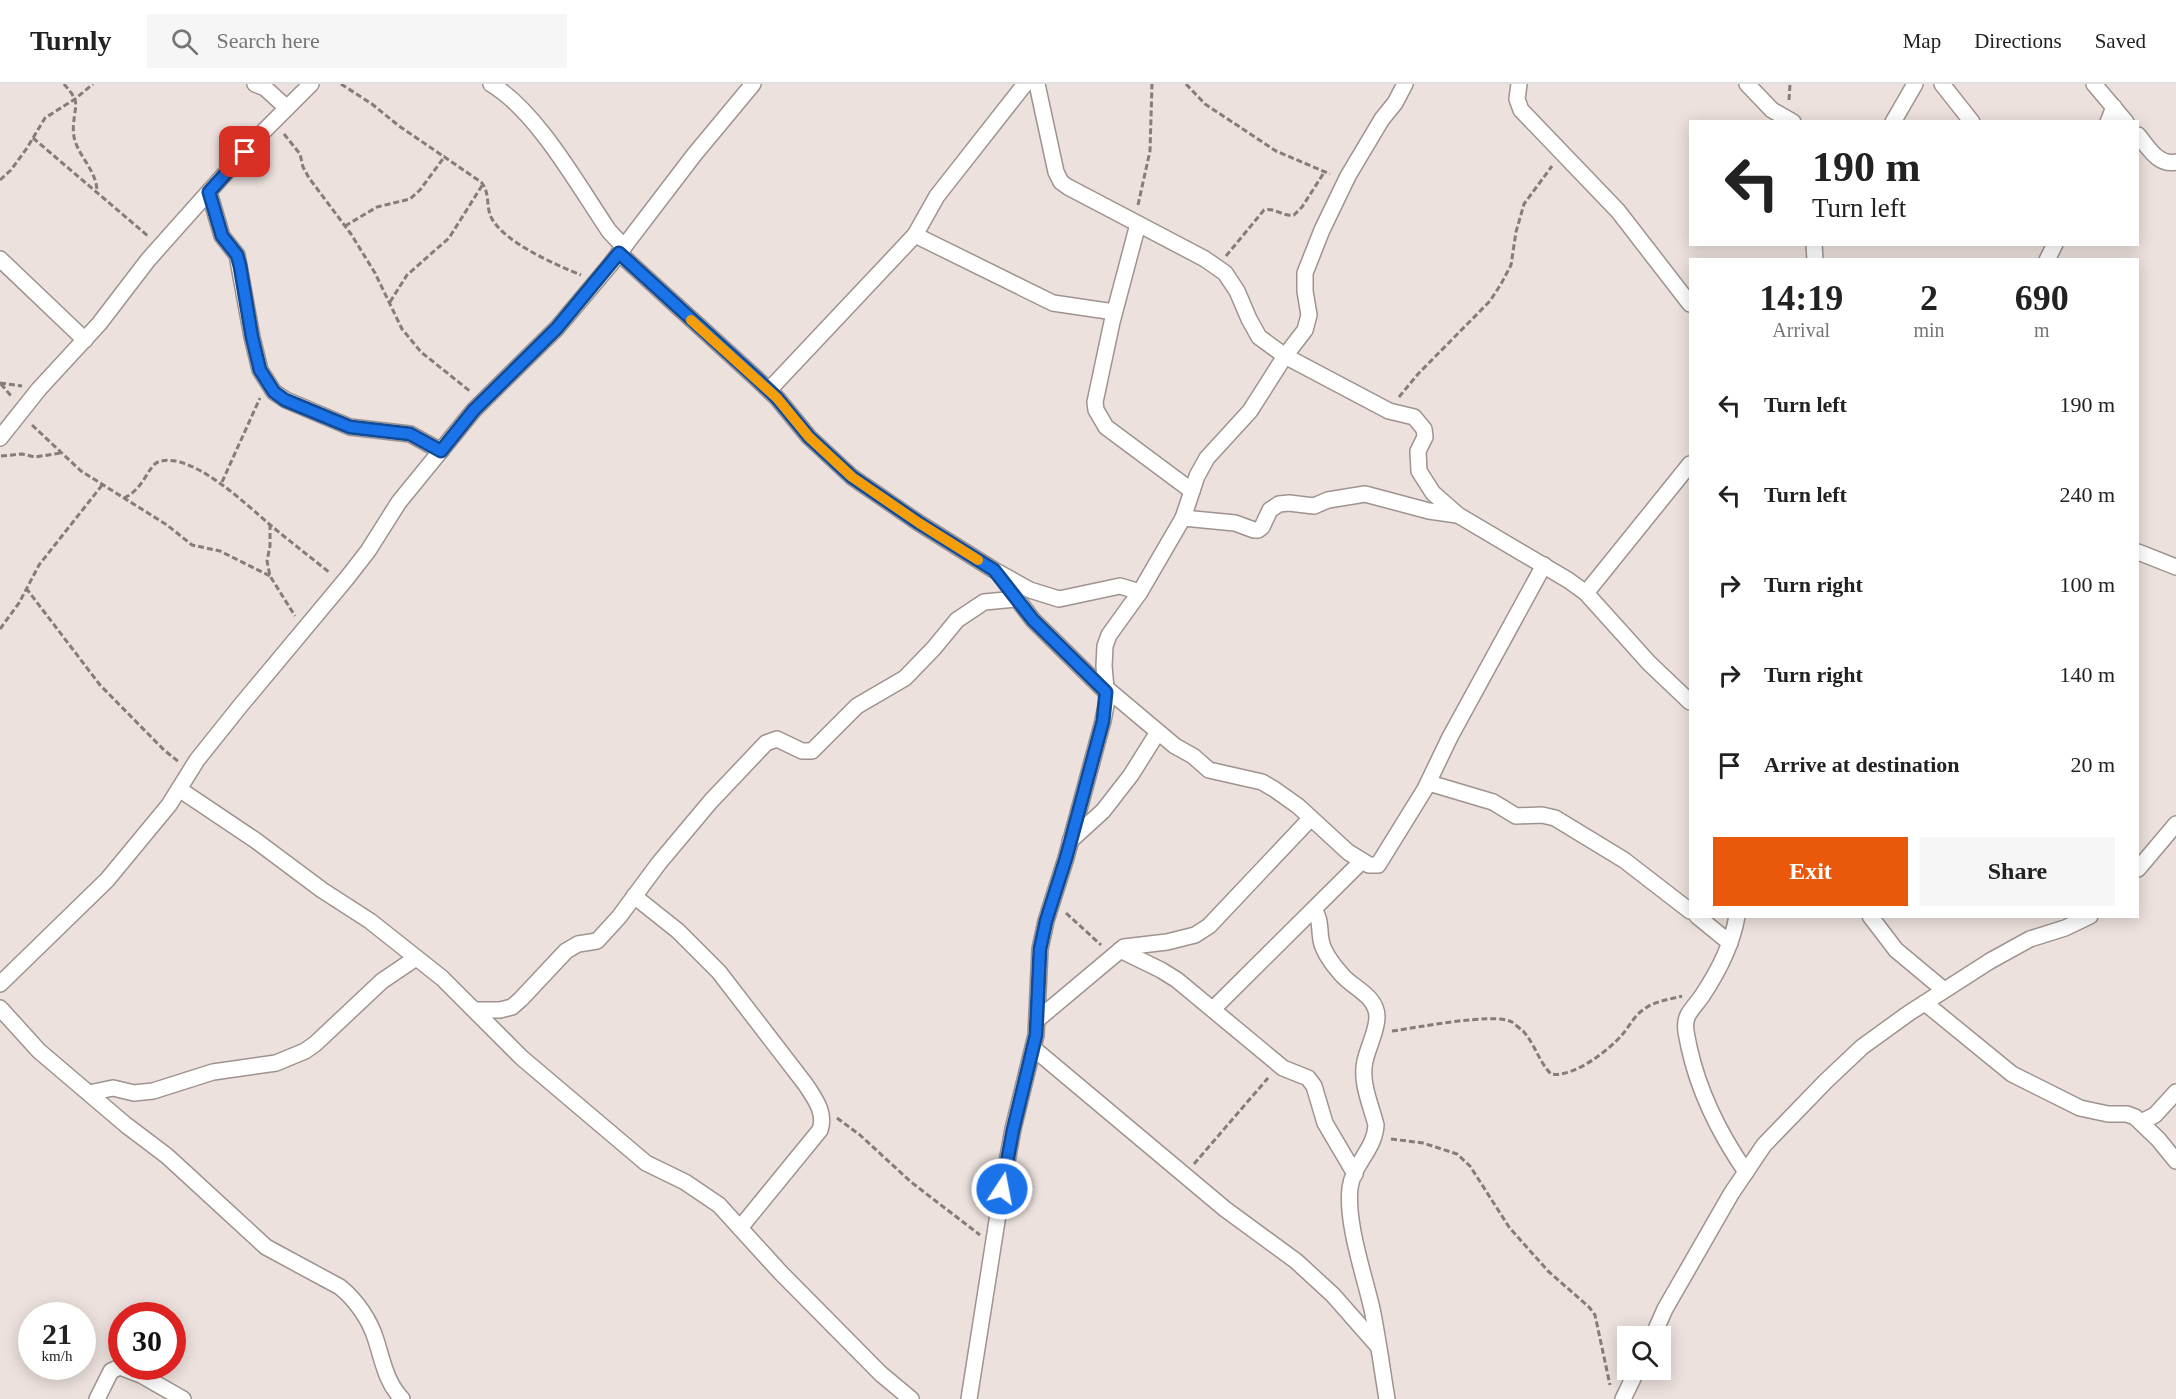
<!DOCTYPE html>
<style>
body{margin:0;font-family:Georgia,serif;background:#f6f6f6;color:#222;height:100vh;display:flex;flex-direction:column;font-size:22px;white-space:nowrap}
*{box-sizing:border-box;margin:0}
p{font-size:20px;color:#767676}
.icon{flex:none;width:33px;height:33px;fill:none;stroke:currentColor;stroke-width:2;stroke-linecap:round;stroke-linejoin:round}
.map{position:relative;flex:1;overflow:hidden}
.panel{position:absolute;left:1689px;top:174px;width:450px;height:660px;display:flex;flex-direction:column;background:#fff;border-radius:0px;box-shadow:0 3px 15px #0003}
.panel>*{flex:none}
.top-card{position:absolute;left:1689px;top:36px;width:450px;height:126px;border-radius:0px;box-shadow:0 3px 15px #0003;background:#fff;color:#222;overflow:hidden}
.fabs{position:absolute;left:1617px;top:1242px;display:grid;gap:12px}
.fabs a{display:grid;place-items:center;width:54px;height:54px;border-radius:0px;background:#fff;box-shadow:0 3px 15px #0003;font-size:30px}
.speed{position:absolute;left:18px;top:1218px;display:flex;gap:12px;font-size:30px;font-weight:700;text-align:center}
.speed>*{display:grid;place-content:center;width:78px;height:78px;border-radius:50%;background:#fff;box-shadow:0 3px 15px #0003;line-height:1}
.speed small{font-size:15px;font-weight:400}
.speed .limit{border:9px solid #d22;background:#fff;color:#111}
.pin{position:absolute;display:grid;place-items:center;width:51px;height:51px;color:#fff;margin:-26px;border-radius:12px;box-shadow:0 3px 9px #0006}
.me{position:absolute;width:66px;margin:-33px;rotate:11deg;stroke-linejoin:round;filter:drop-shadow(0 0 4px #0008)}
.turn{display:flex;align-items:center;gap:21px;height:126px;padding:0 24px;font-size:27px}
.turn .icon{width:78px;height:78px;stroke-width:2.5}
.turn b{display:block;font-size:42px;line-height:51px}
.eta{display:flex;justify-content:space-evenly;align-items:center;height:102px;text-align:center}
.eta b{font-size:36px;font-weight:700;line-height:42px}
.cta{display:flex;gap:12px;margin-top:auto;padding:12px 24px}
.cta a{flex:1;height:69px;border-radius:0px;background:#ea580c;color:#fff;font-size:24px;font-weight:700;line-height:69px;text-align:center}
.cta a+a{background:#f6f6f6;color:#222}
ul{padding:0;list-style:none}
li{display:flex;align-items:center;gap:18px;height:90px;padding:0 24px}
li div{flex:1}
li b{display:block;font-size:22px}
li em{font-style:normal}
header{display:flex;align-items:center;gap:36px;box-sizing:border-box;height:84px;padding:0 30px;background:#fff;border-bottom:2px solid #e0e0e0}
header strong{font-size:28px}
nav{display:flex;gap:33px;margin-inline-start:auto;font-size:21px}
.search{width:420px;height:54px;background:#f6f6f6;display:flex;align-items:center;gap:15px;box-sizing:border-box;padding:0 21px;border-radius:0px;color:#767676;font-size:22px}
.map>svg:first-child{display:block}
</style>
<header>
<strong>Turnly</strong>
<div class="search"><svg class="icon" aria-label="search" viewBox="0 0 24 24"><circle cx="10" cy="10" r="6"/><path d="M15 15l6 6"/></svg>Search here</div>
<nav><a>Map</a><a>Directions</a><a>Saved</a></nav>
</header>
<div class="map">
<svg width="2176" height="1315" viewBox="0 0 2176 1315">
<rect width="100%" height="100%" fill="#ece1dc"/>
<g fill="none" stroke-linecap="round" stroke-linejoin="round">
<g stroke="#9e938f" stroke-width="18">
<g id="street">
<path d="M255 0 265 4 287 24"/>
<path d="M491 0C537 27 579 103 609 147L624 163"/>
<path d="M1037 0 1056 88 1061 98 1068 103 1205 175 1225 189 1237 207 1249 235 1259 253 1285 272 1389 327 1414 333 1424 345 1425 353 1418 367 1419 387 1433 409 1458 431 1568 496 1586 509 1649 579 1690 618"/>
<path d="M1519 0 1517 15 1521 26 1618 127 1690 220"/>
<path d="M1747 0 1772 26 1793 38"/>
<path d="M1942 0 1972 38"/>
<path d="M2094 0 2126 38"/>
<path d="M1893 38 1915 0"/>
<path d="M2108 38 2114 23"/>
<path d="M2138 51C2148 63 2158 82 2176 78"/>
<path d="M209 108 222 152 237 171 252 253 260 286 274 308 286 316 350 343 410 350 441 367"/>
<path d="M1138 140 1112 238 1095 318 1096 326 1106 343 1192 407"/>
<path d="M915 151 1053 219 1114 228"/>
<path d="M1814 160 1815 176"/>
<path d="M619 169 757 295 777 314 809 353 852 393 919 439 994 486 1030 506 1059 515 1120 502 1140 508"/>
<path d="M0 175 85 256"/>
<path d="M2047 176 2055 160"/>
<path d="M769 306 915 151 937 112 1025 0"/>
<path d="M0 354 39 305 99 240 148 176 180 140 257 54 311 0"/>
<path d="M1183 434 1235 439 1254 446H1258L1262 443 1270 426 1279 420 1289 419 1314 422 1328 416 1365 410 1429 427 1457 431"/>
<path d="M2138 468 2176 483"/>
<path d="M1011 507 1033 536 1106 608"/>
<path d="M1586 509 1690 380"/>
<path d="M1106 604 1175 662 1193 672 1209 686 1262 698 1274 705 1298 722 1348 768 1369 781H1378L1425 705 1450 653 1544 481"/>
<path d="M1429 699 1493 718 1516 732 1542 731 1555 734 1624 776 1690 827"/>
<path d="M179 705 255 756 322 806 370 837 442 894 522 974 646 1079 685 1098 719 1121 781 1189 881 1290 911 1315"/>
<path d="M1070 757 1103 727 1131 691 1158 648"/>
<path d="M2138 785 2176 740"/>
<path d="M634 812 678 847 719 888 806 1001C815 1015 826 1029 820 1046L740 1144"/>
<path d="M1314 825C1321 836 1319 844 1321 856 1323 868 1334 882 1342 891 1353 904 1377 912 1377 933 1377 947 1368 963 1365 977 1360 998 1371 1021 1376 1041 1375 1065 1353 1080 1350 1104 1346 1139 1364 1190 1372 1225 1378 1254 1382 1285 1387 1315"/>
<path d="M1697 832 1730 859"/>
<path d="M1737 832C1732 862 1718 888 1702 912 1698 918 1692 924 1688 931 1683 941 1687 952 1689 963 1699 1009 1719 1049 1746 1088"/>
<path d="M1870 832 1896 866 1944 906"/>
<path d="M1120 866 1161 886 1177 896 1283 984 1308 994 1314 1002 1325 1039 1355 1090"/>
<path d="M0 900 107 796 169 721 197 676 241 621 347 494 368 467 399 418 474 326 557 244 610 181 694 71 753 0"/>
<path d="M1925 919 2012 990 2080 1024 2108 1030H2127L2135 1033 2158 1055 2176 1077"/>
<path d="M0 924 39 967 126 1041 167 1072 266 1163 340 1203C356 1216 370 1236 376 1256 383 1278 386 1298 402 1315"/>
<path d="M1213 925 1361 778"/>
<path d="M476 926H500L512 923 521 915 566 867 578 860 597 857 619 833 659 779 711 717 766 659 777 655 802 667H812L857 622 905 594 934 564 957 536 984 518 1016 515"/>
<path d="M1037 936 1124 863 1167 858 1195 851 1209 842 1310 735"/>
<path d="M1033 964 1225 1125 1296 1177 1333 1211 1377 1261"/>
<path d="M89 1009 113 1004 134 1009 153 1007 213 988 276 979 305 967 315 960 382 897 416 874"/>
<path d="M2141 1038 2155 1031 2176 1008"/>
<path d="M1653 1252 1665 1225 1731 1110 1764 1061 1826 997 1862 963 1909 929 1990 877 2030 855 2065 844 2090 832"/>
<path d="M97 1315 111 1287 120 1283 141 1291 183 1315"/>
<path d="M969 1315 1002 1105 1013 1045 1036 951 1040 865 1046 837 1066 774 1103 637 1107 616 1104 582 1105 562 1109 551 1140 508 1183 434 1197 392 1207 374 1250 327 1285 272 1305 246 1309 231 1305 207V189L1322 146 1348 92 1382 35 1395 19 1405 0"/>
<path d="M1623 1315 1637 1286"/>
</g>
</g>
<g stroke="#847d7a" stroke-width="3" stroke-dasharray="6 3" stroke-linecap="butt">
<path d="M64 0C68 5 73 10 75 16 78 24 70 41 75 57 81 75 97 88 97 108"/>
<path d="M341 0 372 20 399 42 481 98C490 107 486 123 491 133 503 158 556 181 581 191"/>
<path d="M1186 0 1205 20 1276 67 1330 90"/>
<path d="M1789 16 1790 0"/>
<path d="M284 50 300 70 303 83 309 94 351 150 375 189 402 245 421 268 471 308"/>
<path d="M33 54 148 152"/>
<path d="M0 96 11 86 27 64 45 34 75 15 93 0"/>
<path d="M1138 121 1150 67 1152 0"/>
<path d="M345 142 377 123 410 115 420 106 445 72"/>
<path d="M1226 172 1264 126C1274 123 1283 133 1294 131L1302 123 1325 87"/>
<path d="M390 218 407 191 449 154 483 100"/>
<path d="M0 299 22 302"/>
<path d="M1 300 12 313"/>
<path d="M1399 313 1418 290 1490 217 1501 200 1511 181 1516 148 1524 120 1552 82"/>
<path d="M32 341 81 387 167 441 192 461 220 467 270 492"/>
<path d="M1 372 22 370 35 373 61 369"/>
<path d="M222 398 260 314"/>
<path d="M124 414C144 405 148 382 158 378 190 366 247 421 268 439 288 456 309 472 330 489"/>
<path d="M270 440V462L267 477 270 492 295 532"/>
<path d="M26 504 100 601 164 666 179 678"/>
<path d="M0 545 19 519 39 481 103 400"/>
<path d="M1066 829 1101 861"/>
<path d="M1392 947C1416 944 1493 928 1512 938 1515 940 1520 945 1523 947 1535 960 1539 978 1551 990 1573 994 1608 967 1622 951 1629 943 1634 932 1643 926 1654 917 1668 916 1682 912"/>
<path d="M837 1034 860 1051 911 1098 980 1151"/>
<path d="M1391 1055 1423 1059 1457 1070 1470 1082 1509 1143 1548 1187 1589 1223 1595 1231 1610 1301"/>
<path d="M1194 1080 1268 994"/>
</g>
<use href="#street" stroke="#fff" stroke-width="15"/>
</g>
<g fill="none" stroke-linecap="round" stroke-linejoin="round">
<g stroke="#114b97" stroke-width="15">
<path id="route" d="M245 68 209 108 222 152 237 171 240 182 252 253 260 286 274 308 285 316 350 343 410 350 441 367 474 326 557 244 619 169 757 295 777 314 809 353 852 393 919 439 994 486 1033 536 1106 608 1103 637 1066 774 1046 837 1040 865 1036 951 1013 1046 1002 1105"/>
</g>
<use href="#route" stroke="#1a73e8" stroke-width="10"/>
<path stroke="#f59e0b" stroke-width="10" d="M691 236 777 314 809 353 852 393 919 439 978 476"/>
</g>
</svg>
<div class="fabs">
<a><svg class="icon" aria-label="search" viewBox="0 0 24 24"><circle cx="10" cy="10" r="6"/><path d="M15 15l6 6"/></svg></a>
</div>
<div class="speed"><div>21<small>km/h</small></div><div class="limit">30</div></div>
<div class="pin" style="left:245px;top:68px;background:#d93025"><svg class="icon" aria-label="arrive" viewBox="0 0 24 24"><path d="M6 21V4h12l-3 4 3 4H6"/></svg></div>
<svg class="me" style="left:1002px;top:1105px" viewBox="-20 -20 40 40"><circle r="17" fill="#1a73e8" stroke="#fff" stroke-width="3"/><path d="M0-11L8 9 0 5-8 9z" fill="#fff"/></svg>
<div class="top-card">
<div class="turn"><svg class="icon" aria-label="left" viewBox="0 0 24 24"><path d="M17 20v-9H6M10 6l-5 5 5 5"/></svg><div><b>190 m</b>Turn left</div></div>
</div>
<section class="panel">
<div class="eta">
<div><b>14:19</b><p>Arrival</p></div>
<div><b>2</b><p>min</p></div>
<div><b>690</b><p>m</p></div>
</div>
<ul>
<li><svg class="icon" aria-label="left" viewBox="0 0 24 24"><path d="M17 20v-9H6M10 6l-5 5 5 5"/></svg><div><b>Turn left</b></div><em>190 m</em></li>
<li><svg class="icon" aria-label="left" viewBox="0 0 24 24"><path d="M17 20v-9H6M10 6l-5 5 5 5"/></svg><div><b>Turn left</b></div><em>240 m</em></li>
<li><svg class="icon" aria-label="right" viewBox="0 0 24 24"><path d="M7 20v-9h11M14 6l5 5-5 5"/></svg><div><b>Turn right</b></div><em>100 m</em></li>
<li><svg class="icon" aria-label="right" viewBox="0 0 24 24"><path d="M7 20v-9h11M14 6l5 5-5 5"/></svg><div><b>Turn right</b></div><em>140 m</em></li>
<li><svg class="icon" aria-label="arrive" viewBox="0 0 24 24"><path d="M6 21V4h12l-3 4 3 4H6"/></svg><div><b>Arrive at destination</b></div><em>20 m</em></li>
</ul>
<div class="cta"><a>Exit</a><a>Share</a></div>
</section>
</div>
